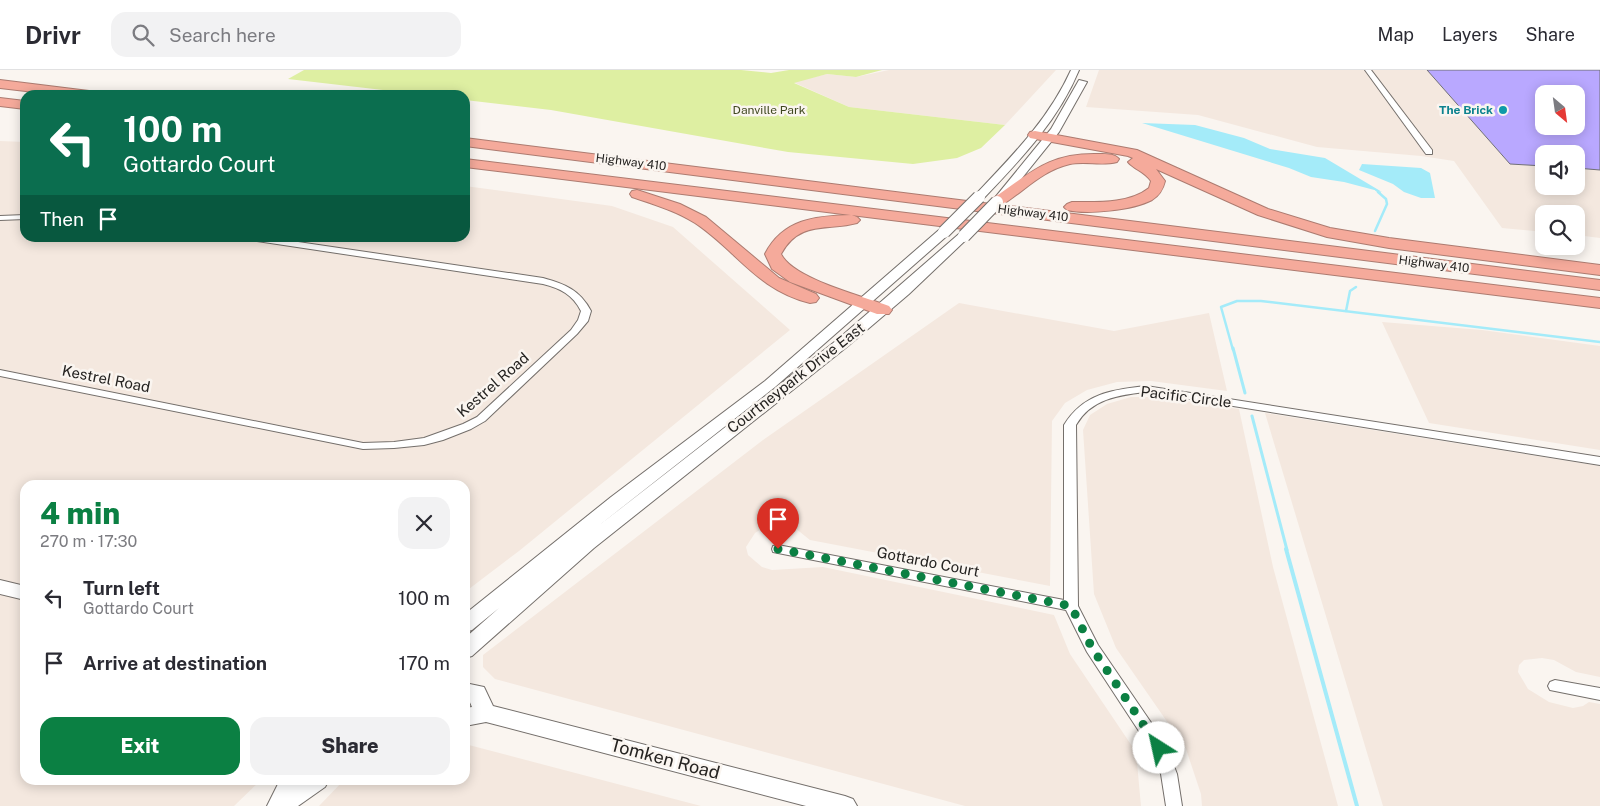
<!DOCTYPE html>
<meta charset="utf-8">
<style>
body{margin:0;font-family:"Public Sans",sans-serif;background:#f2f2f3;color:#2b2b33;height:100vh;display:flex;flex-direction:column;font-size:19px;white-space:nowrap}
*{box-sizing:border-box;margin:0}
p{font-size:16px;color:#7c7c81}
.icon{flex:none;width:28px;height:28px;fill:none;stroke:currentColor;stroke-width:2;stroke-linecap:round;stroke-linejoin:round}
.map{position:relative;flex:1;overflow:hidden}
.drawer{position:absolute;left:20px;top:410px;width:450px;height:305px;display:flex;flex-direction:column;background:#fff;border-radius:15px;box-shadow:0 2px 12px #0003}
.drawer>*{flex:none}
.banner{position:absolute;left:20px;top:20px;width:450px;height:152px;border-radius:15px;box-shadow:0 2px 12px #0003;background:#0b6e4f;color:#fff;overflow:hidden}
.needle{width:32px;rotate:151deg}
.controls{position:absolute;left:1535px;top:15px;display:grid;gap:10px}
.controls a{display:grid;place-items:center;width:50px;height:50px;border-radius:10px;background:#fff;box-shadow:0 2px 12px #0003;font-size:25px}
.pin{position:absolute;display:grid;place-items:center;width:42px;height:42px;color:#fff;margin:-51px -21px;border-radius:50% 50% 50% 0;rotate:-45deg;box-shadow:0 0 5px #0007}
.pin .icon{rotate:45deg}
.me{position:absolute;width:55px;margin:-28px;rotate:325deg;stroke-linejoin:round;filter:drop-shadow(0 0 4px #0008)}
.turn{display:flex;align-items:center;gap:18px;height:105px;padding:0 20px;font-size:22px}
.turn .icon{width:65px;height:65px;stroke-width:2.5}
.turn b{display:block;font-size:35px;line-height:42px}
.then{display:flex;align-items:center;height:48px;padding:0 20px;background:#0003;gap:10px;font-size:19px}
.round{display:grid;place-items:center;flex:none;width:52px;height:52px;border-radius:15px;background:#f2f2f3}
.overview{display:flex;align-items:center;justify-content:space-between;height:85px;padding:0 20px}
h1{font-size:30px;font-weight:800;line-height:38px;color:#0b8043}
.action{display:flex;gap:10px;margin-top:auto;padding:10px 20px}
.action a{flex:1;height:58px;border-radius:15px;background:#0b8043;color:#fff;font-size:20px;font-weight:800;line-height:58px;text-align:center}
.action a+a{background:#f2f2f3;color:#2b2b33}
ul{padding:0;list-style:none}
li{display:flex;align-items:center;gap:15px;height:65px;padding:0 20px}
li div{flex:1}
li b{display:block;font-size:19px}
li em{font-style:normal}
header{display:flex;align-items:center;gap:30px;box-sizing:border-box;height:70px;padding:0 25px;background:#fff;border-bottom:1px solid #e1e1e2}
header strong{font-size:24px}
nav{display:flex;gap:28px;margin-inline-start:auto;font-size:18px}
.search{width:350px;height:45px;background:#f2f2f3;display:flex;align-items:center;gap:12px;box-sizing:border-box;padding:0 18px;border-radius:15px;color:#7c7c81;font-size:19px}
.map>svg:first-child{display:block}
</style>
<header>
<strong>Drivr</strong>
<div class="search"><svg class="icon" aria-label="search" viewBox="0 0 24 24"><circle cx="10" cy="10" r="6"/><path d="M15 15l6 6"/></svg>Search here</div>
<nav><a>Map</a><a>Layers</a><a>Share</a></nav>
</header>
<div class="map">
<svg width="1600" height="736" viewBox="0 0 1600 736">
<rect width="100%" height="100%" fill="#faf5f0"/>
<g fill="#f4e8df" fill-rule="evenodd">
<path d="M889 0H1056L1005 55 849 37 793 12 827 4 856 7Z"/>
<path d="M1099 0H1600V168L1576 165V144H1544V162L1502 158 1454 91 1421 86 1317 77 1198 45 1086 37ZM1544 24H1576V56H1544ZM1544 84H1576V116H1544Z"/>
<path d="M0 71 25 72V168H465V116L612 136 673 157 790 260 519 481 465 522V415H25V710H261L234 736H0Z"/>
<path d="M959 233 1114 261 1209 243 1227 321 1151 311 1117 312 1087 320 1065 333 1052 351 1050 516 810 470 795 458 785 456 763 458 755 463 746 477 748 485 762 497 772 500 823 497 1054 545 1070 584 1136 682 1141 736H965L495 609 483 597V585L763 370Z"/>
<path d="M1382 252 1482 260 1600 276V380L1429 353Z"/>
<path d="M1131 327H1159L1239 339 1273 497 1338 736H1202L1201 724 1186 679 1116 578 1094 524 1083 360 1090 345 1107 334Z"/>
<path d="M1265 343 1600 396V607L1576 602 1554 590 1542 588 1524 590 1519 595 1518 602 1528 619 1549 632 1573 638 1583 636 1589 632 1600 634V736H1383Z"/>
<path d="M465 674 701 736H319L344 710H465Z"/>
</g>
<path fill="#deefa2" d="M304 0H741L771 3 789 0H882L856 7 827 4 794 13 849 37 1005 55 981 78 957 88 913 94 788 82 551 40 465 30V25H426L288 9Z"/>
<g fill="#a4ebf9">
<path d="M1142 53 1195 55 1244 68 1270 79 1325 88 1382 122 1344 112 1311 107 1289 98Z"/>
<path d="M1362 94 1421 98 1430 103 1435 128H1421L1404 122 1393 114 1359 100Z"/>
</g>
<g fill="none" stroke-linecap="round" stroke-linejoin="round">
<path stroke="#a4ebf9" stroke-width="2" d="M1376 120 1380 123"/>
<g stroke="#a4ebf9" stroke-width="2.5">
<path d="M1375 161 1387 134 1386 129 1378 122"/>
<path d="M1346 241 1350 221 1356 217"/>
<path d="M1233 280 1221 237 1237 231H1261L1600 272"/>
</g>
<g stroke="#a4ebf9" stroke-width="3">
<path d="M1233 278 1245 323"/>
<path d="M1252 346 1287 480"/>
</g>
<path stroke="#a4ebf9" stroke-width="4" d="M1286 479 1357 736"/>
</g>
<path fill="#b9a8ff" stroke="#717176" fill-rule="evenodd" d="M1427 0H1600V100L1576 98V84H1544V96L1510 94ZM1544 24H1576V56H1544Z"/>
<g fill="none" stroke-linecap="round" stroke-linejoin="round">
<g stroke="#746f6b" stroke-width="2">
<g id="street">
<path d="M1365 0H1371L1432 80V84H1426Z"/>
<path d="M25 145V149L0 150V146Z"/>
<path d="M253 168H271L543 208C565 214 580 220 591 241L588 251 577 264 485 351 471 359 443 370 424 375 394 378 363 379 0 306V300L363 373 394 372 424 368 463 354 477 347 571 260 578 250 581 241C573 225 560 218 543 214L257 171Z"/>
<path d="M1146 316 1600 387V395L1146 322C1118 325 1091 329 1076 355L1078 536 1098 575 1165 673 1177 704 1182 736H1166L1161 704 1152 681 1087 582 1066 540 778 483 773 482 772 479 773 476 778 475 1064 530V355C1084 323 1112 320 1146 316Z"/>
<path d="M1555 610 1600 618V630L1550 620 1548 616 1550 612Z"/>
</g>
</g>
<g stroke="#746f6b" stroke-width="2">
<g id="secondary">
<path d="M1071 0H1079C1058 51 1020 90 983 129H975V125C1012 86 1049 49 1071 0Z"/>
<path d="M1079 10 1087 12 1059 62 1001 134H993V130L1051 59Z"/>
<path d="M944 158 948 159 950 162 948 165 775 317 597 457 837 270 960 163H968L970 166 909 224 848 276 594 478 472 586 465 588V568L499 538 472 560 465 562V544L611 427 765 311 940 159Z"/>
<path d="M0 510 25 516V530L0 524Z"/>
<path d="M465 613 484 617 493 636 845 726 853 729 857 736H806L486 652 465 656V638L472 637 469 630 465 629Z"/>
<path d="M280 710H329L325 717 298 736H267Z"/>
</g>
</g>
<g stroke="#ac7b70" stroke-width="2">
<g id="highway">
<path d="M0 10 89 21 95 25H60L0 18Z"/>
<path d="M0 28 25 31V39L0 36Z"/>
<path d="M1035 61 1137 80 1268 139 1330 158 1389 168 1600 195V205L1389 178 1327 167 1258 145 1156 99 1165 111C1163 119 1160 125 1152 130 1133 140 1087 145 1067 140L1064 137 1067 134 1072 132C1097 132 1129 134 1149 118L1151 111C1144 101 1135 100 1128 92L1133 88 1128 86 1030 68 1028 65 1030 62Z"/>
<path d="M465 68 991 134 992 129C1030 104 1047 83 1097 84 1104 84 1114 83 1119 89L1117 92C1102 96 1085 91 1070 94 1043 100 1024 121 1002 135L1600 210V220L465 76Z"/>
<path d="M465 89 1600 228V238L465 97Z"/>
<path d="M637 120 680 134 706 147 779 208 816 224 819 228 816 232 810 233C757 220 737 181 695 153 676 141 653 134 632 127L630 124 632 121Z"/>
<path d="M852 145 857 147 860 150 857 153C828 161 799 150 781 184 793 209 863 226 889 236L892 240 889 244H877L790 212 772 199 765 184C783 149 815 146 852 145Z"/>
</g>
</g>
<use href="#street" fill="#fff" fill-rule="evenodd"/>
<use href="#secondary" fill="#fff" fill-rule="evenodd"/>
<use href="#highway" fill="#f5aa9b" fill-rule="evenodd"/>
<g stroke="#746f6b" stroke-width="14" stroke-linecap="butt">
<g id="secondary-bridge">
<path d="M944 162 979 127"/>
<path d="M964 166 997 132"/>
</g>
</g>
<use href="#secondary-bridge" stroke="#fff" stroke-width="12"/>
</g>
<g fill="none" stroke-linecap="round" stroke-linejoin="round">
<path stroke="#0b8043" stroke-width="9" stroke-dasharray="0 16.2" d="M778 479 1071 536 1092 578 1159 678"/>
</g>
<circle fill="#0f9aa8" stroke="#faf5f0" stroke-width="2" cx="1503" cy="40" r="5"/>
<g text-anchor="middle" stroke-width="5" stroke-linejoin="round" paint-order="stroke">
<g font-size="12" fill="#3f471f" stroke="#faf5f0">
<text x="769" y="44">Danville Park</text>
</g>
<g font-size="12" font-weight="bold" fill="#0d838f" stroke="#faf5f0" text-anchor="end">
<text x="1493" y="44">The Brick</text>
</g>
<g font-size="12" fill="#252321" stroke="#faf5f0">
<text transform="translate(631 92) rotate(7)" y="4">Highway 410</text>
<text transform="translate(1033 143) rotate(7)" y="4">Highway 410</text>
<text transform="translate(1434 194) rotate(7)" y="4">Highway 410</text>
</g>
<g font-size="15" fill="#252321" stroke="#faf5f0">
<text transform="translate(796 308) rotate(-38)" y="5">Courtneypark Drive East</text>
<text transform="translate(106 309) rotate(11)" y="5">Kestrel Road</text>
<text transform="translate(493 315) rotate(-41)" y="5">Kestrel Road</text>
<text transform="translate(1186 327) rotate(7)" y="5">Pacific Circle</text>
<text transform="translate(928 492) rotate(11)" y="5">Gottardo Court</text>
</g>
<g font-size="18" fill="#252321" stroke="#faf5f0">
<text transform="translate(665 689) rotate(15)" y="6">Tomken Road</text>
</g>
</g>
</svg>
<div class="controls">
<a><svg class="needle" viewBox="-14 -14 28 28"><path d="M0-13l5 13h-10z" fill="#e53935"/><path d="M0 13l5-13h-10z" fill="#7c7c81"/></svg></a>
<a><svg class="icon" aria-label="sound" viewBox="0 0 24 24"><path d="M4 9h4l5-4v14l-5-4H4zM17 9q2 3 0 6"/></svg></a>
<a><svg class="icon" aria-label="search" viewBox="0 0 24 24"><circle cx="10" cy="10" r="6"/><path d="M15 15l6 6"/></svg></a>
</div>
<div class="pin" style="left:778px;top:479px;background:#d93025"><svg class="icon" aria-label="arrive" viewBox="0 0 24 24"><path d="M6 21V4h12l-3 4 3 4H6"/></svg></div>
<svg class="me" style="left:1159px;top:678px" viewBox="-20 -20 40 40"><circle r="19" fill="#fff"/><path d="M0-13L10 11 0 6-10 11z" fill="#0b8043"/></svg>
<div class="banner">
<div class="turn"><svg class="icon" aria-label="left" viewBox="0 0 24 24"><path d="M17 20v-9H6M10 6l-5 5 5 5"/></svg><div><b>100 m</b>Gottardo Court</div></div>
<div class="then">Then<svg class="icon" aria-label="arrive" viewBox="0 0 24 24"><path d="M6 21V4h12l-3 4 3 4H6"/></svg></div>
</div>
<section class="drawer">
<div class="overview"><div><h1>4 min</h1><p>270 m · 17:30</p></div><a class="round"><svg class="icon" aria-label="close" viewBox="0 0 24 24"><path d="M6 6l12 12M18 6L6 18"/></svg></a></div>
<ul>
<li><svg class="icon" aria-label="left" viewBox="0 0 24 24"><path d="M17 20v-9H6M10 6l-5 5 5 5"/></svg><div><b>Turn left</b><p>Gottardo Court</p></div><em>100 m</em></li>
<li><svg class="icon" aria-label="arrive" viewBox="0 0 24 24"><path d="M6 21V4h12l-3 4 3 4H6"/></svg><div><b>Arrive at destination</b></div><em>170 m</em></li>
</ul>
<div class="action"><a>Exit</a><a>Share</a></div>
</section>
</div>
